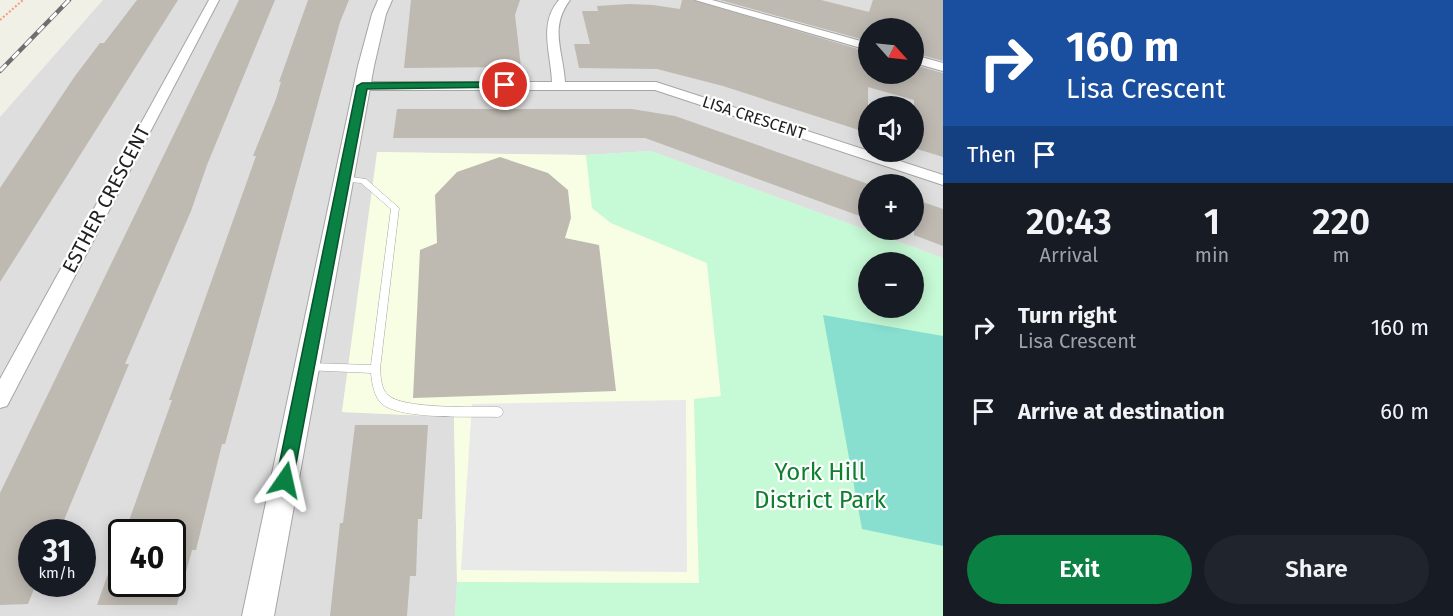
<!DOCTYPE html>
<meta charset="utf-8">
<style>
body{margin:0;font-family:"Fira Sans",sans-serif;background:#20242c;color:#f1f3f6;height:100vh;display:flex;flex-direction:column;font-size:22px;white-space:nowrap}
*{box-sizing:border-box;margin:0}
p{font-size:20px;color:#9ea1a6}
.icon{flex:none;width:33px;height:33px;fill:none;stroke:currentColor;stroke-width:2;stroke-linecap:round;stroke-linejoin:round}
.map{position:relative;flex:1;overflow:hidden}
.details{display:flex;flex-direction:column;background:#171b24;width:510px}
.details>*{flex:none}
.top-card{background:#1a4fa0;color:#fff;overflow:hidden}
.needle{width:39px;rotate:117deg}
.buttons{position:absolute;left:858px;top:18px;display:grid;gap:12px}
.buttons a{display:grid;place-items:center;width:66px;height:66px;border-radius:50%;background:#171b24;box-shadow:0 3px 15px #0003;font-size:30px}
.speed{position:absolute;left:18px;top:519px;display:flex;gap:12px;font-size:30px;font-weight:700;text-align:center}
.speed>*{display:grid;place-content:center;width:78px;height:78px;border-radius:50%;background:#171b24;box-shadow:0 3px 15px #0003;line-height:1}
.speed small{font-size:15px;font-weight:400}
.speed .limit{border:3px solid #111;border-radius:9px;background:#fff;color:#111}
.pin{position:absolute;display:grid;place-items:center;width:51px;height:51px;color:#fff;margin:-26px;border:3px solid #fff;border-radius:50%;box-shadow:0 2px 6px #0007}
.me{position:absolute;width:66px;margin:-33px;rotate:11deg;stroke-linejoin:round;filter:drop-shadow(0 0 4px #0008)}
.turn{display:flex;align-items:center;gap:21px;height:126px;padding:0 24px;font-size:27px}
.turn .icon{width:78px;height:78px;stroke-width:2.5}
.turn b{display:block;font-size:42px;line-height:51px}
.then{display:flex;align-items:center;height:57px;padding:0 24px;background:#0003;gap:12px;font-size:22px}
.eta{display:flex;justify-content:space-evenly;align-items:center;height:102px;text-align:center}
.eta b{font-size:36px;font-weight:600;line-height:42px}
.primary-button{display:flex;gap:12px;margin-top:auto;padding:12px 24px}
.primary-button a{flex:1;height:69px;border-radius:36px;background:#0b8043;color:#fff;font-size:24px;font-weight:600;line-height:69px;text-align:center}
.primary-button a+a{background:#20242c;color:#f1f3f6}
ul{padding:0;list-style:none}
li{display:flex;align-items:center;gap:18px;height:84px;padding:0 24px}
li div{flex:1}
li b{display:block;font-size:22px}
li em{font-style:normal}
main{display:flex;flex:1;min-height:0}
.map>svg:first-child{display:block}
</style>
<main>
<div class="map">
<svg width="943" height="616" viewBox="0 0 943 616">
<rect width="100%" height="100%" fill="#f1f0e7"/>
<path fill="#dfdede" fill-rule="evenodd" d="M103 0H943V258L651 151 586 155 378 152 342 412 454 417 457 582 455 616H0V117ZM868 28H914V74H868ZM868 106H914V152H868ZM868 184H914V230H868ZM32 532H82V584H32ZM122 532H172V584H122Z"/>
<path fill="#f8fee3" d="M377 152 586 155 592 208 611 223 707 263 721 397 694 399 699 584 457 582 454 417 342 412Z"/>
<path fill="#c6f9d5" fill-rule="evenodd" d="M651 151 943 258V616H455L457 582 699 583 694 399 721 396 707 263 611 223 592 208 586 155ZM868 262H914V308H868Z"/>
<path fill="#88decf" d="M823 315 943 336V546L862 529Z"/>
<path fill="#e9e9e9" d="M686 400 687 572 461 570 472 404Z"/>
<g fill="#beb9b1">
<path d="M137 0H178L0 282V188L75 76 100 43H104Z"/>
<path d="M239 0H275L207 165 191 211 125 364H129L59 532H32V584H36L28 604 0 605V493Z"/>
<path d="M308 0H349L340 22 225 444H222L196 550H192L177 605H97L119 543H122V584H172V532H125L172 400H169L256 156H253L276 99 281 82H279Z"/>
<path d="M411 0H520L515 15 521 67 404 68Z"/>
<path d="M682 0H693L868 52V74H914V65L943 73V157L914 148V100L868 87V133L723 86 657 69 579 68 574 44H590L582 11H598L597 6 629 4 653 5 680 9Z"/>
<path d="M720 0H821L869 12 873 0H943V61L914 53V28H868V41Z"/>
<path d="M397 109H632L675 116 868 184V219L645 138H393Z"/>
<path d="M500 157 548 173 568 190 571 218 565 238 599 245 616 391 413 398 420 250 437 243 435 195 457 172Z"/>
<path d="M914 199 943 209V246L914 235Z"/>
<path d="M355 425H428L422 519H418L416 576H410L407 616H330L340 523H343Z"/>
</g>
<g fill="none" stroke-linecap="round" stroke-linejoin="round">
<g stroke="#a5a5a5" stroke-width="1">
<path id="service" d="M343 176 366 179 399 208 380 369C381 378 381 389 388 395 401 409 476 407 498 407L502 409 503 412 502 415 498 417C471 416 402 420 382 404 374 397 372 383 371 373L306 370 304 367 306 364 309 363 371 365 391 209 361 183 340 181 339 179Z"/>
</g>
<g stroke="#a5a5a5" stroke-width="2">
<g id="minor">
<path d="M209 0H219L7 406 0 408V379Z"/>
<path d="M559 0H570C549 28 563 50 565 82H656L943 175V185L655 90H362L356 86 362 82H552C551 53 538 24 559 0Z"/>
<path d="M695 0H712L868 43V50Z"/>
<path d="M914 55 943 63V71L914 63Z"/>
</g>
</g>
<g stroke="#a5a5a5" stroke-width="2">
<path id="tertiary" d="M378 0H392L386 14 374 66 274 616H242L358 66 372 14Z"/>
</g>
<path stroke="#f79d72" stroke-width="2" stroke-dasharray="2 2" stroke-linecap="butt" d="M0 20 23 0"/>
<use href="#service" fill="#fff" fill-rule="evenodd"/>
<use href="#minor" fill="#fff" fill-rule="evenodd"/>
<use href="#tertiary" fill="#fff" fill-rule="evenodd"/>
<g stroke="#6f6f6f" stroke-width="4.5">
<path id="rail" d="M0 71 69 0"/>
</g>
<use href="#rail" stroke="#fff" stroke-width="3" stroke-dasharray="9" stroke-linecap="butt"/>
</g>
<path fill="#0b8043" stroke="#07532c" stroke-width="1.5" d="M505 82 510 85 509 87 367 89 293 480 290 486 285 489 279 486 276 480 357 86 362 83Z"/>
<g text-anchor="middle" stroke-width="4.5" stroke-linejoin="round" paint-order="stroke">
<g font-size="16" fill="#212121" stroke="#fff">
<text transform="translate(754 117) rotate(18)" y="6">LISA CRESCENT</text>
</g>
<g font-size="20" fill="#212121" stroke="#fff">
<text transform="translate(106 199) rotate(-62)" y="7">ESTHER CRESCENT</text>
</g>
<g font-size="24" fill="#0e7f30" stroke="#fff">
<text x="820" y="480">York Hill<tspan x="820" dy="28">District Park</tspan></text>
</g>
</g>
</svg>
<div class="buttons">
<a><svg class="needle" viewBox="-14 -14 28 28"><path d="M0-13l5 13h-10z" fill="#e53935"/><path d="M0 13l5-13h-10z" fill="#9ea1a6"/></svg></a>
<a><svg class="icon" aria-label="sound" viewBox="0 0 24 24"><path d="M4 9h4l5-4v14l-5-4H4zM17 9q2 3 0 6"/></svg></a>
<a>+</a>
<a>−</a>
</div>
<div class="speed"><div>31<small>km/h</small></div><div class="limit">40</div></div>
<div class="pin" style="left:505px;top:85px;background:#d93025"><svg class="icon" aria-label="arrive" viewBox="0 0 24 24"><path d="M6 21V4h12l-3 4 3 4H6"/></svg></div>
<svg class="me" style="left:285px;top:480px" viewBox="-20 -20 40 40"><path d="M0-17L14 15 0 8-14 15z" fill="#0b8043" stroke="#fff" stroke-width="4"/></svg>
</div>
<section class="details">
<div class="top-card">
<div class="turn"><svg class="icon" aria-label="right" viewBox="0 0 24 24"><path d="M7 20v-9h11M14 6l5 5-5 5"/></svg><div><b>160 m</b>Lisa Crescent</div></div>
<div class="then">Then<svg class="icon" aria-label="arrive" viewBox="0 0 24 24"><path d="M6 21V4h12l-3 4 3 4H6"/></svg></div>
</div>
<div class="eta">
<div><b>20:43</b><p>Arrival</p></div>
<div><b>1</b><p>min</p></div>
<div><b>220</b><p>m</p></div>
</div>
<ul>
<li><svg class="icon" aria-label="right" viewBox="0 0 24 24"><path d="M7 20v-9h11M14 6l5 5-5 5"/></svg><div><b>Turn right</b><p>Lisa Crescent</p></div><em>160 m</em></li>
<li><svg class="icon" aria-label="arrive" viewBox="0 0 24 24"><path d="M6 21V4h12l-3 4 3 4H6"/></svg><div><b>Arrive at destination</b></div><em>60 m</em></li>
</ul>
<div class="primary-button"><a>Exit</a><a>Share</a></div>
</section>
</main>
